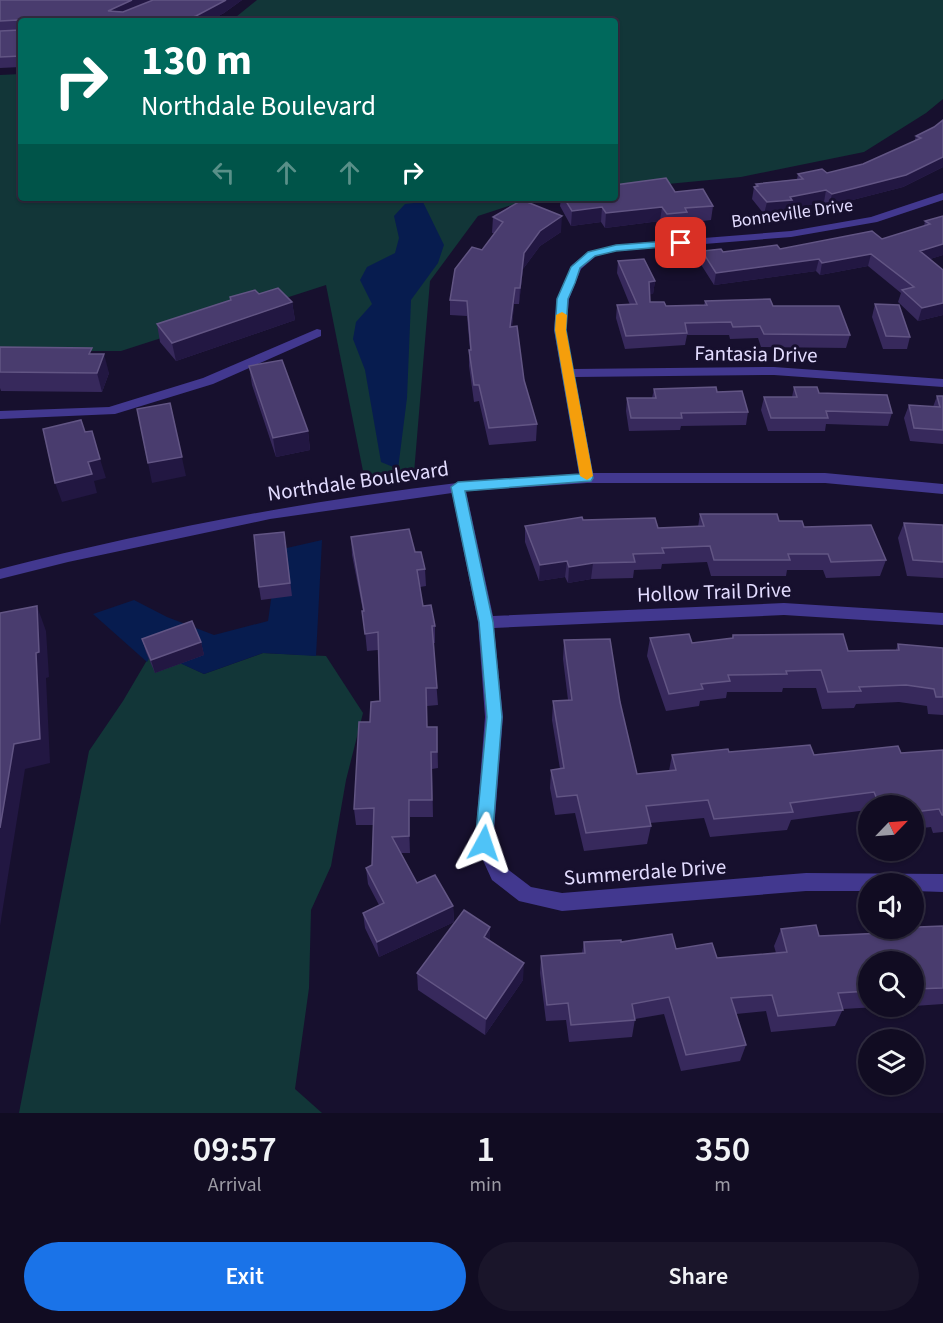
<!DOCTYPE html>
<style>
body{margin:0;font-family:"Source Sans 3",sans-serif;background:#1a152a;color:#f1f3f6;height:100vh;display:flex;flex-direction:column;font-size:22px;white-space:nowrap}
*{box-sizing:border-box;margin:0}
p{font-size:20px;color:#9c9ba5}
.icon{flex:none;width:33px;height:33px;fill:none;stroke:currentColor;stroke-width:2;stroke-linecap:round;stroke-linejoin:round}
.map{position:relative;height:1113px;overflow:hidden}
.drawer{display:flex;flex-direction:column;background:#110c22;flex:1}
.drawer>*{flex:none}
.top-card{position:absolute;left:18px;top:18px;width:600px;height:183px;border-radius:6px;box-shadow:0 2px 4px #0004,0 0 0 2px #302c40;background:#00695c;color:#fff;overflow:hidden}
.needle{width:39px;rotate:65deg}
.buttons{position:absolute;left:858px;top:795px;display:grid;gap:12px}
.buttons a{display:grid;place-items:center;width:66px;height:66px;border-radius:50%;background:#110c22;box-shadow:0 2px 4px #0004,0 0 0 2px #302c40;font-size:30px}
.pin{position:absolute;display:grid;place-items:center;width:51px;height:51px;color:#fff;margin:-26px;border-radius:12px;box-shadow:0 3px 9px #0006}
.me{position:absolute;width:66px;margin:-33px;rotate:5deg;stroke-linejoin:round;filter:drop-shadow(0 0 4px #0008)}
.turn{display:flex;align-items:center;gap:21px;height:126px;padding:0 24px;font-size:27px}
.turn .icon{width:78px;height:78px;stroke-width:2.5}
.turn b{display:block;font-size:42px;line-height:51px}
.lanes{display:flex;align-items:center;height:57px;padding:0 24px;background:#0003;justify-content:center;gap:30px;direction:ltr}
.lanes .off{opacity:.35}
.eta{display:flex;justify-content:space-evenly;align-items:center;height:102px;text-align:center}
.eta b{font-size:36px;font-weight:600;line-height:42px}
.cta{display:flex;gap:12px;margin-top:auto;padding:12px 24px}
.cta a{flex:1;height:69px;border-radius:36px;background:#1a73e8;color:#fff;font-size:24px;font-weight:600;line-height:69px;text-align:center}
.cta a+a{background:#1a152a;color:#f1f3f6}
.map>svg:first-child{display:block}
</style>
<div class="map">
<svg width="943" height="1113" viewBox="0 0 943 1113">
<rect width="100%" height="100%" fill="#17102e"/>
<g fill="#123638">
<path d="M257 0H943V99L926 113 864 152 741 177 615 189V21H231Z"/>
<path d="M21 74V198H533L478 216 430 281 414 473 364 476 326 285 121 351H0V75Z"/>
<path d="M153 650 204 674 263 653 326 656 363 713 346 780 331 866 311 910 309 988 295 1089 322 1113H19L89 751 123 701Z"/>
</g>
<g fill="#071c4f">
<path d="M423 202 444 245 438 263 411 300 407 398 398 469 381 462 365 370 353 339 356 322 372 304 360 280 367 267 395 253 399 238 394 216 405 204Z"/>
<path d="M322 540 316 656 263 653 204 674 153 651 147 662 93 614 134 600 167 617 214 635 268 621 278 550Z"/>
</g>
<g fill="none" stroke-linecap="round" stroke-linejoin="round">
<g fill="#42388f" fill-rule="evenodd">
<path d="M943 193V200L877 222 791 237 616 251 596 256 581 269 569 299 566 330 573 369 774 367 943 379V387L774 375 575 377 593 473H825L943 484V494L825 483H587L466 491 493 616 784 603 943 613V625L784 615 494 628 503 717 493 843 506 868 531 887 562 893 806 873 943 874V892L914 891V884H868V891H806L562 911 519 901 492 880 475 843 485 717 478 622 452 493 270 519 68 562 0 579V569C150 531 303 501 457 483 497 478 538 477 579 474L554 330 557 299 572 265 588 252 616 245 791 231 871 217Z"/>
<path d="M317 329 321 330V336L213 384 115 414 0 419V411L109 407 203 378Z"/>
</g>
</g>
<g fill="#37295c">
<path d="M0 0H242L224 13 209 21H21V67L0 68Z"/>
<path d="M943 120V167L903 187 829 206 824 202 790 209 789 212 764 214 752 199 754 187H755L756 184 797 179 798 174 827 173 863 164 914 142 916 136 934 127Z"/>
<path d="M675 192 713 206 711 220 686 223 685 227 665 229 660 221 605 228 601 222 571 226 560 206 561 198H615Z"/>
<path d="M943 216V255L930 259 943 270V315L918 321 898 302 901 293 868 266 820 275 816 271 714 285 700 263 702 251 723 252 780 249 882 239 924 226 925 221Z"/>
<path d="M493 217 561 232 540 246 523 269 519 304H514L512 327 524 380 537 424 536 441 489 445 479 401 474 402 469 366V350H470L467 316 450 315V300L494 233H492Z"/>
<path d="M618 261 655 281 653 294H650V302L666 306 704 305 705 301 773 306 850 335 846 348 761 347 758 338 730 339 729 335H687L685 345 625 349 616 318 617 305H630L617 273Z"/>
<path d="M230 297 292 302 295 320 176 361 160 342 157 324 230 300Z"/>
<path d="M875 304 910 337 907 349H883L872 317Z"/>
<path d="M0 347 94 354 109 373 102 392 1 391 0 388Z"/>
<path d="M249 366 308 431 310 450 276 457 252 385Z"/>
<path d="M794 387 819 393 892 413 888 426 826 424 825 431H768L761 410 764 397H792Z"/>
<path d="M654 389 717 392 748 412 746 425 681 426 680 430 629 431 626 411 627 398H652Z"/>
<path d="M937 396H943V444L910 441 904 418 909 405 933 407Z"/>
<path d="M700 514 779 521 804 527 886 560 880 576 826 578 823 570H787L786 576H711L707 562 662 564 661 569 634 570 633 578 591 579 568 583 565 577 539 581 525 542V526L583 520 658 528 698 527Z"/>
<path d="M904 523 943 525V578L907 576 898 538Z"/>
<path d="M284 532 292 596 261 600 259 587Z"/>
<path d="M351 537 415 552 425 569 426 586 420 587 423 606 435 626V643H433L438 705 427 706V727H437L438 768 432 769 433 817H410V853H401L417 883 453 906 454 922 379 957 365 928 363 913 379 905 368 884 366 868 372 865 373 825H356L354 809 370 722 380 701 378 650 367 651 363 611 352 555Z"/>
<path d="M733 635 848 651 896 650 898 644 943 648V715L928 714 927 706 899 702 856 704 854 708 822 709 816 688H783L782 692H727L726 698 700 701 699 706 666 711 647 656 650 638 692 643 732 638Z"/>
<path d="M142 639 201 642 204 655 155 673 146 652Z"/>
<path d="M564 640 620 702 637 774 669 771 672 755 729 752 814 755 901 753 943 750V832L933 833 931 827 914 829V806H868V815L867 810 791 820 787 830 710 837 704 818 650 823 651 826 647 844 584 851 575 813 555 815 550 788 551 770 560 769 552 720 553 701 568 700 563 659Z"/>
<path d="M943 926V1004L914 1006V962H868V1006H894L843 1009 835 1026 771 1032 766 1011 736 1014 746 1045 740 1061 681 1071 664 1014 635 1019 632 1037 569 1042 566 1020 546 1021 540 973 541 956 582 953 584 942H621L676 949 717 958 776 953 774 946 781 929 819 936 876 933 878 928H914Z"/>
<path d="M490 941 523 980 485 1035 418 990 417 973Z"/>
</g>
<g fill="#221742">
<path d="M132 0H158L111 21 108 11Z"/>
<path d="M226 0H242L224 13 209 21H181Z"/>
<path d="M943 157V167L903 187 829 206 832 194Z"/>
<path d="M826 190 824 202 790 209 789 212 764 214 767 202Z"/>
<path d="M602 207 601 222 571 226 572 211Z"/>
<path d="M662 207 660 221 605 228 606 213Z"/>
<path d="M562 216 561 232 540 246 523 269 519 304 520 288 524 253 540 231Z"/>
<path d="M943 244V255L917 263 920 251Z"/>
<path d="M871 254 868 266 820 275 822 263Z"/>
<path d="M819 259 816 271 714 285 716 273Z"/>
<path d="M655 281 653 294 647 295 649 282Z"/>
<path d="M515 288 514 304 510 343V327Z"/>
<path d="M292 302 295 320 176 361 172 343Z"/>
<path d="M943 303V315L918 321 922 308Z"/>
<path d="M104 354 109 373 102 392 97 373Z"/>
<path d="M174 422 186 476 152 483 148 463Z"/>
<path d="M308 431 310 450 276 457 273 438Z"/>
<path d="M100 459 106 478 94 481 97 493 62 502 55 483 88 462Z"/>
<path d="M567 561 565 577 539 581 540 565Z"/>
<path d="M593 563 591 579 568 583 569 567Z"/>
<path d="M37 606 46 631 49 677 46 678 50 763 25 769 0 926V828L14 744 36 653Z"/>
<path d="M201 642 204 655 155 673 151 660Z"/>
<path d="M409 800 410 817V853L409 836Z"/>
<path d="M453 906 454 922 379 957 377 942Z"/>
<path d="M490 927V944L484 937Z"/>
<path d="M524 963 523 980 485 1035 486 1019Z"/>
</g>
<g fill="#493c6e" stroke="#625584" stroke-width="1.5">
<path d="M0 0H132L108 11 123 12 153 0H226L196 16 181 21H21V56L0 57V31L20 30V22L18 20 0 21Z"/>
<path d="M943 120V157L906 175 832 194 826 190 790 197 792 200 767 202 754 187 758 186 756 184 803 179 798 174 822 169 827 173 863 164 921 138 916 136 934 127Z"/>
<path d="M666 178 675 192 703 189 713 206 685 208 687 212 667 214 662 207 606 213 602 207 572 211 564 198H615V185Z"/>
<path d="M522 200 562 216 540 231 524 253 520 288H515L510 327 517 326 524 380 537 424 489 428 479 385H474L469 350H471L467 301 450 300 455 269 472 247 482 250 503 222 493 217Z"/>
<path d="M943 216V244L920 251 943 270V303L922 308 902 290 914 287 871 254 822 263 819 259 716 273 702 251 721 249 723 252 777 245 780 249 872 231 882 239 930 224 925 221Z"/>
<path d="M644 259 655 281 649 282 650 302H664L666 306 707 305 705 301 770 299 773 306H839L850 335 764 334 760 326 733 327 731 322 685 323 687 333 626 336 617 305 637 304 618 261Z"/>
<path d="M278 288 292 302 172 343 157 324 231 300 230 297 255 290 259 294Z"/>
<path d="M875 304 899 305 910 337 886 336Z"/>
<path d="M0 347 92 348 89 354H104L97 373 0 372Z"/>
<path d="M282 360 308 431 273 438 249 366Z"/>
<path d="M716 387 717 392 742 391 748 412 681 413 682 418H631L627 398H656L654 389Z"/>
<path d="M794 387H817L819 393 887 395 892 413 826 411 828 418H771L764 397H797Z"/>
<path d="M937 396H943V430L914 428 909 405 940 407Z"/>
<path d="M170 403 182 457 148 463 137 409Z"/>
<path d="M81 420 85 432 92 431 100 459 88 462 92 474 55 483 43 429Z"/>
<path d="M700 514H777L779 521H802L804 527 871 525 886 560 831 562 828 554H788L790 560H714L710 546 662 548 664 553 633 554 635 562 593 563 569 567 567 561 540 565 525 526 582 517 583 520 655 518 658 528 704 526Z"/>
<path d="M904 523 943 525V562L913 560Z"/>
<path d="M409 529 415 552H421L425 569 417 570 423 606 431 605 435 626H432L437 688H426L427 727H437V752H431L432 800H409V836L392 837 417 883 435 875 453 906 377 942 363 913 384 903 366 868 372 865 374 808 354 809 359 722H370L371 702 380 701 378 632 365 634 362 611H364L351 537Z"/>
<path d="M284 532 290 583 259 587 254 535Z"/>
<path d="M37 606 39 652 36 653 40 739 14 744 0 828V613Z"/>
<path d="M192 621 201 642 151 660 142 639Z"/>
<path d="M689 634 692 643 733 638V635L843 634 848 651 899 650 898 644 943 648V697H936L934 689 906 685 859 687 861 691 828 692 821 670 786 671 787 674 728 675 730 681 701 684 703 689 669 694 650 638Z"/>
<path d="M610 639 620 702 637 774 676 770 672 755 728 749 729 752 810 745 814 755 898 746 901 753 943 750V815H942L939 809 914 812V806H880L874 792 790 803 793 812 714 819 708 800 646 806 651 826 586 833 577 795 557 797 551 770 564 768 553 701 572 700 564 640Z"/>
<path d="M464 910 490 927 484 937 524 963 486 1019 417 973Z"/>
<path d="M914 922H916L918 927 943 926V988L914 989V962H868V991L838 993 843 1010 778 1016 772 995 731 998 746 1045 686 1055 669 997 632 1004 635 1020 571 1025 568 1003 547 1005 541 956 585 953 584 942 621 940V942L672 934 676 949 712 943 717 958 787 952 781 929 816 925 819 936 884 933 882 928H914Z"/>
</g>
<path fill="#4fc3f7" stroke="#337fa1" stroke-width="1.5" d="M681 240 685 241V245L616 251 595 256 580 268 575 283 568 299 566 330 593 478 591 481 465 491 493 622 502 717 492 843 490 848 484 850 478 848 475 843 487 717 479 622 451 487 458 482 580 474 555 330 557 299 571 267 588 252 616 245Z"/>
<path fill="#f59e0b" d="M562 312 567 315 566 330 593 476 587 480 580 476 555 330 556 315Z"/>
<g text-anchor="middle" stroke-width="6" stroke-linejoin="round" paint-order="stroke">
<g font-size="18" fill="#e3dcff" stroke="#17102e">
<text transform="translate(792 213) rotate(-8)" y="6">Bonneville Drive</text>
</g>
<g font-size="21" fill="#e3dcff" stroke="#17102e">
<text transform="translate(756 354) rotate(1)" y="7">Fantasia Drive</text>
<text transform="translate(358 481) rotate(-8)" y="7">Northdale Boulevard</text>
<text transform="translate(714 592) rotate(-2)" y="7">Hollow Trail Drive</text>
<text transform="translate(645 872) rotate(-4)" y="7">Summerdale Drive</text>
</g>
</g>
</svg>
<div class="buttons">
<a><svg class="needle" viewBox="-14 -14 28 28"><path d="M0-13l5 13h-10z" fill="#e53935"/><path d="M0 13l5-13h-10z" fill="#9c9ba5"/></svg></a>
<a><svg class="icon" aria-label="sound" viewBox="0 0 24 24"><path d="M4 9h4l5-4v14l-5-4H4zM17 9q2 3 0 6"/></svg></a>
<a><svg class="icon" aria-label="search" viewBox="0 0 24 24"><circle cx="10" cy="10" r="6"/><path d="M15 15l6 6"/></svg></a>
<a><svg class="icon" aria-label="layers" viewBox="0 0 24 24"><path d="M12 4l9 5-9 5-9-5zM3 14l9 5 9-5"/></svg></a>
</div>
<div class="pin" style="left:681px;top:243px;background:#d93025"><svg class="icon" aria-label="arrive" viewBox="0 0 24 24"><path d="M6 21V4h12l-3 4 3 4H6"/></svg></div>
<svg class="me" style="left:484px;top:843px" viewBox="-20 -20 40 40"><path d="M0-17L14 15 0 8-14 15z" fill="#4fc3f7" stroke="#fff" stroke-width="4"/></svg>
<div class="top-card">
<div class="turn"><svg class="icon" aria-label="right" viewBox="0 0 24 24"><path d="M7 20v-9h11M14 6l5 5-5 5"/></svg><div><b>130 m</b>Northdale Boulevard</div></div>
<div class="lanes"><svg class="icon off" aria-label="left" viewBox="0 0 24 24"><path d="M17 20v-9H6M10 6l-5 5 5 5"/></svg><svg class="icon off" aria-label="ahead" viewBox="0 0 24 24"><path d="M12 20V5M6 11l6-6 6 6"/></svg><svg class="icon off" aria-label="ahead" viewBox="0 0 24 24"><path d="M12 20V5M6 11l6-6 6 6"/></svg><svg class="icon" aria-label="right" viewBox="0 0 24 24"><path d="M7 20v-9h11M14 6l5 5-5 5"/></svg></div>
</div>
</div>
<section class="drawer">
<div class="eta">
<div><b>09:57</b><p>Arrival</p></div>
<div><b>1</b><p>min</p></div>
<div><b>350</b><p>m</p></div>
</div>
<div class="cta"><a>Exit</a><a>Share</a></div>
</section>
